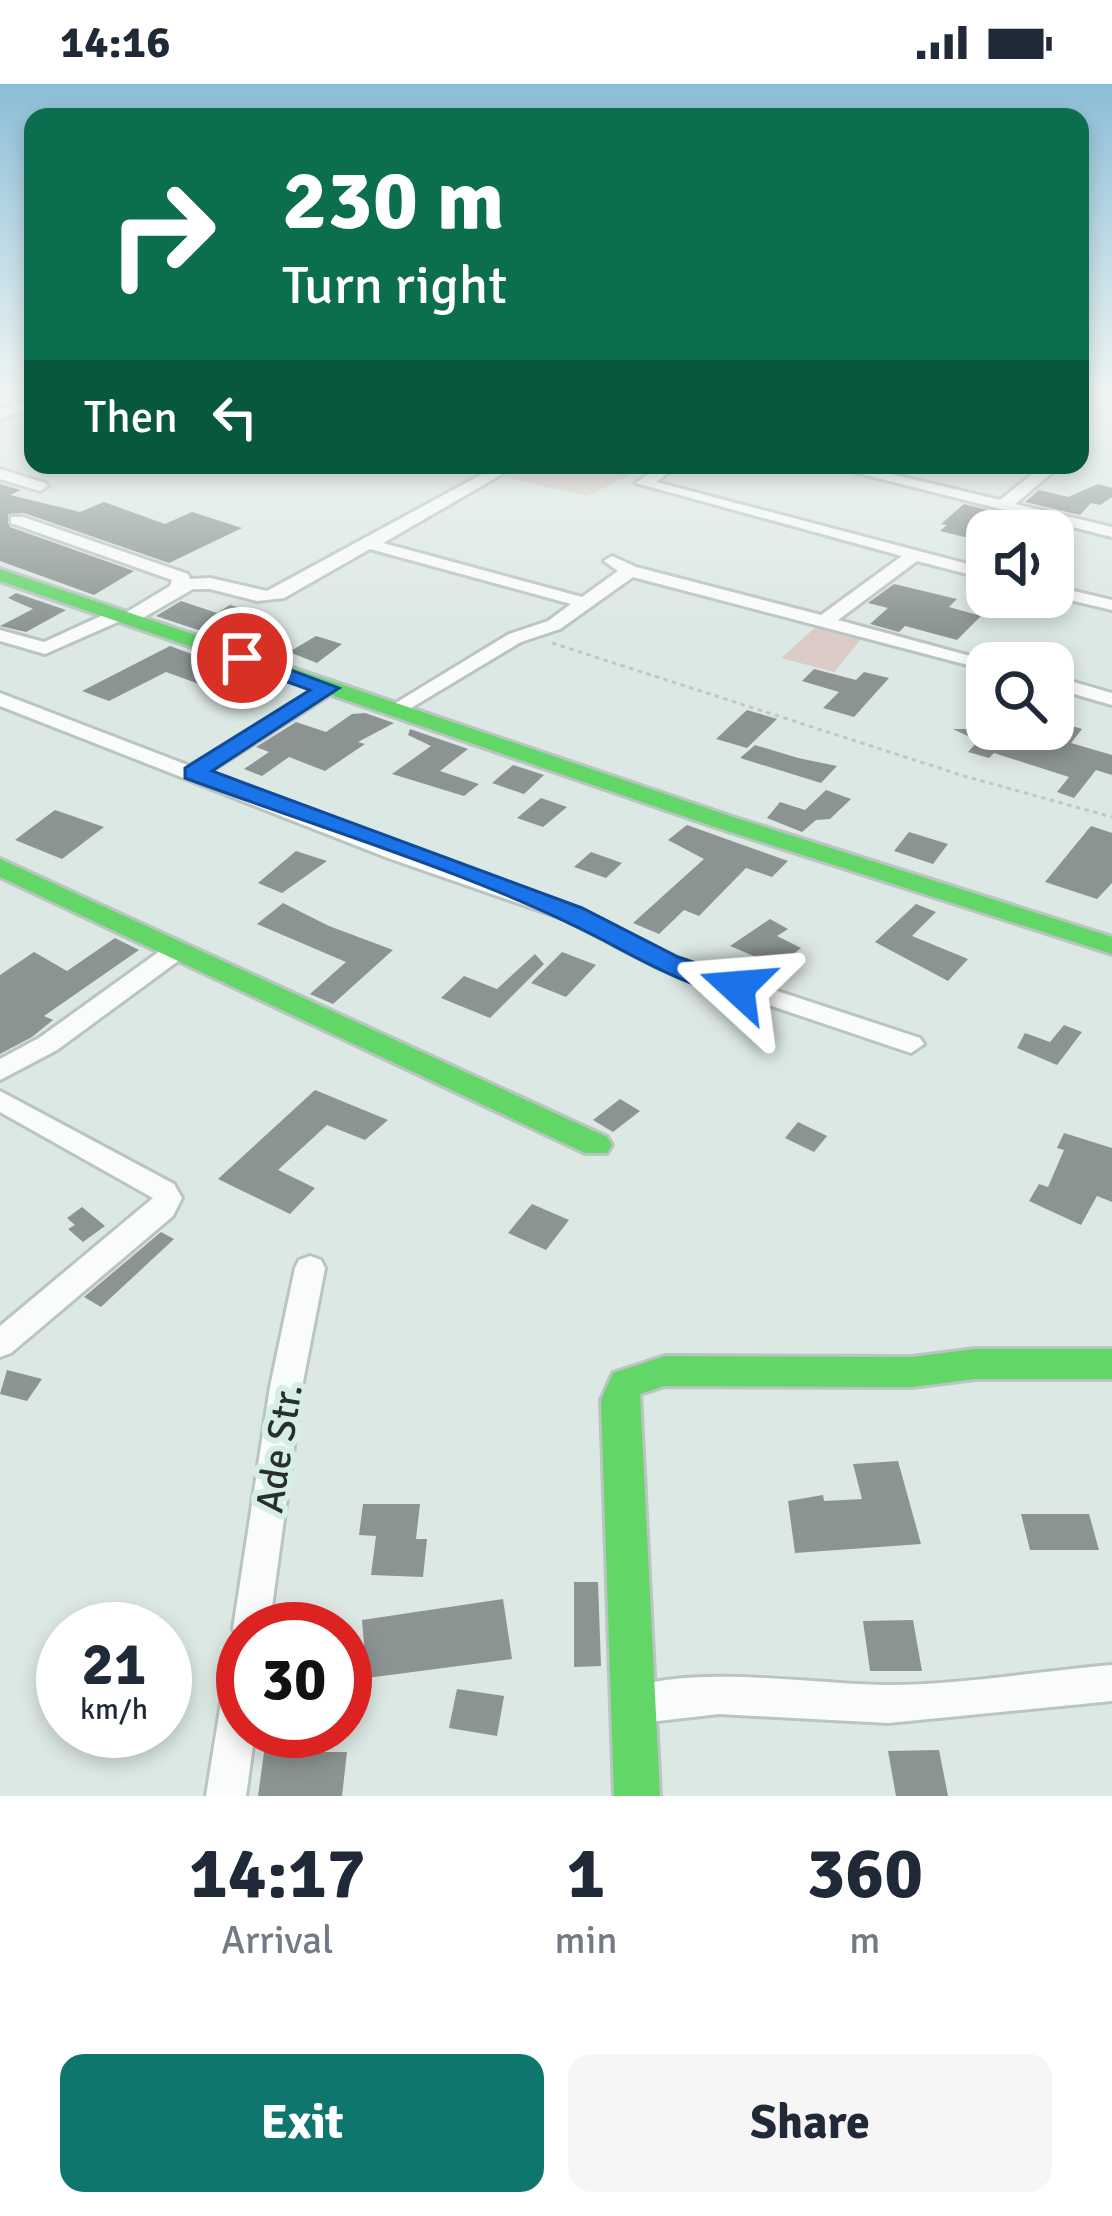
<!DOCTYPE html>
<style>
body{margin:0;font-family:Signika,sans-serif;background:#f6f6f7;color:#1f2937;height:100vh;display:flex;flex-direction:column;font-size:45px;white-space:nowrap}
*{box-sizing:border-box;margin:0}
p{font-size:39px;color:#747a83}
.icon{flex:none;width:66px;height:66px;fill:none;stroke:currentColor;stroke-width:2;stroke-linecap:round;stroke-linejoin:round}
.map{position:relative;height:1712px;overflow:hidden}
.side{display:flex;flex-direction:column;background:#fff;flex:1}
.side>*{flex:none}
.hud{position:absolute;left:24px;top:24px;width:1065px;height:366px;border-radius:24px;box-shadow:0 6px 18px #0003;background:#0b6e4f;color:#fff;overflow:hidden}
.controls{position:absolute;left:966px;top:426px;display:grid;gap:24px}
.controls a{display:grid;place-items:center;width:108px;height:108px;border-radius:24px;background:#fff;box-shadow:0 6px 18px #0003;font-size:60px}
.speed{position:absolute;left:36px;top:1518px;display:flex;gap:24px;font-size:60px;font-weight:700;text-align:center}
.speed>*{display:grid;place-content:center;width:156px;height:156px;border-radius:50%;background:#fff;box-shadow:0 6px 18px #0003;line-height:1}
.speed small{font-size:30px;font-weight:400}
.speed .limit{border:18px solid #d22;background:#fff;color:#111}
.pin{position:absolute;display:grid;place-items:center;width:102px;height:102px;color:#fff;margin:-51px;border:6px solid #fff;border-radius:50%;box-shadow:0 3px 12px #0007}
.me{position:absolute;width:132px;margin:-66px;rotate:289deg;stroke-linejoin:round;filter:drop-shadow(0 0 9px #0008)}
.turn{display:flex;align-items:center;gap:42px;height:252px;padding:0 60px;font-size:54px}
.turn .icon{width:156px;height:156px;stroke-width:2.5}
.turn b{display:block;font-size:84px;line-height:102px}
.then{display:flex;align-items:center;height:114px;padding:0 60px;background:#0003;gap:24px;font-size:45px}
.eta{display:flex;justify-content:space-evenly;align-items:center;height:204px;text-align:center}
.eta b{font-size:72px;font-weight:700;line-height:84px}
.cta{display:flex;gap:24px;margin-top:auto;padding:24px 60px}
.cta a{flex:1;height:138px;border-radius:24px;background:#0f766e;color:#fff;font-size:48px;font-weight:700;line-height:138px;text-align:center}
.cta a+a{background:#f6f6f7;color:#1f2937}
.status{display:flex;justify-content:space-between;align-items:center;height:84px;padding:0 60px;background:#fff;direction:ltr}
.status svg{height:33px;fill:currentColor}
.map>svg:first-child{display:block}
</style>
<div class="status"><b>14:16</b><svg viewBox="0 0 49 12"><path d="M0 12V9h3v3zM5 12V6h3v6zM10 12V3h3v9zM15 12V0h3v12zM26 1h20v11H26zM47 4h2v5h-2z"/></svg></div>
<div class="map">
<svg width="1112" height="1712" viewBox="0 0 1112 1712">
<rect width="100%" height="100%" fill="#dce8e4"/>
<g fill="#dbccc8">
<path d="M451 381H651L587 412Z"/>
<path d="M819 540 863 553 834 588 781 574Z"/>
</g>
<g fill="#8b9492">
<path d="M0 400 21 406 10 411 80 428 104 418 165 440 192 428 242 444 169 479 24 429 8 430 10 443 134 487 94 511 0 477Z"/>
<path d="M1098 400 1112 404V413L1100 421 1091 419 1080 431 1025 418 1039 406 1068 413Z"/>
<path d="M964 420 1066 446 1053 461V447H987L969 454 940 447 947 441 941 440Z"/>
<path d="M894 500 957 515 949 523 981 532 957 556 905 542 899 548 870 540 888 524 868 519Z"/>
<path d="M16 509 66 526 26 548 0 542 33 525 8 514Z"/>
<path d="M181 517 217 529 230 521 256 528 216 552 156 532Z"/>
<path d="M316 552 342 560 317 579 289 568Z"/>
<path d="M170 562 227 583 199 600 166 588 109 617 82 607Z"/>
<path d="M814 585 856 596 864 588 889 594 854 633 823 624 839 608 802 597Z"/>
<path d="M747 626 777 635 747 664 716 655Z"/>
<path d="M987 626V645H1053V636L1082 645 1071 659 1112 671V691L1096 686 1074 714 1057 708 1069 693 994 669 989 674 968 668 978 657 953 645H969Z"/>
<path d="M365 629 394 639 358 658 365 660 325 687 289 673 262 692 244 685 269 668 256 663 296 638 326 648 352 630Z"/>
<path d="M410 645 468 665 440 687 479 700 464 712 392 690 431 662 408 651Z"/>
<path d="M755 661 798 674 837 682 821 699 740 674Z"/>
<path d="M513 681 544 691 524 710 492 699Z"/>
<path d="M826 706 851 715 830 735 816 736 802 748 767 734 780 718 805 726Z"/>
<path d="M541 714 567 723 543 743 517 734Z"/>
<path d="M55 726 104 743 62 775 15 756Z"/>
<path d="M687 741 788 777 772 793 746 784 699 832 684 826 659 850 633 839 704 775 668 756Z"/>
<path d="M1091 742 1112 749V799L1097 815 1045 798Z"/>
<path d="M909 748 948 760 933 780 894 767Z"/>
<path d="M296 767 327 777 282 809 258 799Z"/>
<path d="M591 768 622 779 606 794 574 783Z"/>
<path d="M283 819 329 842 393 866 333 920 310 910 346 878 257 840Z"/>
<path d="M916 820 936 828 912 852 968 875 948 897 875 858Z"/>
<path d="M770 835 788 845 777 852 801 864 778 882 730 862Z"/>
<path d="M115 854 139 866 44 932 53 936 32 953 0 970V891L34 868 67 887Z"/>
<path d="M562 868 596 881 566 913 531 899Z"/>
<path d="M535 870 544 880 490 934 441 914 464 892 497 905Z"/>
<path d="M1064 941 1082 948 1057 981 1017 964 1025 949 1050 958Z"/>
<path d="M315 1006 388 1036 365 1056 327 1041 278 1086 315 1104 290 1130 218 1095Z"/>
<path d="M620 1015 640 1027 613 1048 593 1036Z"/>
<path d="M798 1038 827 1052 814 1068 785 1054Z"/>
<path d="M1064 1049 1112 1064V1118L1097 1112 1081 1141 1029 1117 1039 1100 1048 1103 1064 1066 1057 1064Z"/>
<path d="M532 1120 569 1136 546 1166 508 1149Z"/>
<path d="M82 1123 105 1142 83 1158 68 1145 75 1141 67 1134Z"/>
<path d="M161 1148 174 1155 101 1223 84 1213Z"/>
<path d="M7 1286 42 1295 27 1317 0 1310Z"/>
<path d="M898 1377 921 1460 795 1469 788 1417 823 1411 824 1417 862 1415 853 1380Z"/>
<path d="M363 1420H420L416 1455H427L423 1493 371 1491 376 1452 359 1451Z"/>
<path d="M1021 1430H1089L1099 1466H1030Z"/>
<path d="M574 1498H598L601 1582 574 1583Z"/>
<path d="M503 1515 512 1575 367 1594 362 1536Z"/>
<path d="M913 1536 922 1587H870L863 1537Z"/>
<path d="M457 1605 504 1612 497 1652 449 1644Z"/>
<path d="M939 1666 948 1712H896L888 1667Z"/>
<path d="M264 1668H347L342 1712H258Z"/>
</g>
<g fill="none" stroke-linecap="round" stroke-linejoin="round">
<g stroke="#bac4c1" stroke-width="6">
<g id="street">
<path d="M33 314V323L0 335V326Z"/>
<path d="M499 381H518L383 459 582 513 618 487 604 477 612 472 636 483 821 531 902 472 636 399 660 381H678L656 398 987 485V495L917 477 838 536 996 579H987V586L633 493 560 545 521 558 396 633 386 627 389 623 509 550 548 537 571 520 370 465 284 514 257 517 210 505H193L134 539 120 537 45 570 0 557V546L44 558 112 527 125 529 170 502 172 496 11 439V433H23L188 490 190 495 210 494 267 507Z"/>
<path d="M826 381H853L1000 416 1044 381H1061L1015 420 1112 443V453Z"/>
<path d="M0 385 45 399 48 402 40 407 0 395Z"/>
<path d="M1053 502 1112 516V526L1053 512Z"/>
<path d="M1053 592 1112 609V621L1053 604Z"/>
<path d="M327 598 334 600V608L208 689 404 764 580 825 677 874 920 954 924 960 911 969 902 966 659 884 564 835 388 774 0 622V609L190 682Z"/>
<path d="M176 859 185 862 188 867 185 872 57 966 0 996V975L39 954 167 862Z"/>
<path d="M0 1007 174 1100 182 1114 173 1132 11 1269 0 1273V1242L153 1114 0 1028Z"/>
<path d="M310 1172 321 1176 325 1184 302 1303 269 1545H243V1559L233 1545 270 1303 295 1184 299 1176Z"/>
<path d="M1112 1581V1617L888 1639 719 1630 632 1640 618 1634 613 1621 618 1608C689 1579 807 1600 883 1601 954 1602 1040 1587 1112 1581Z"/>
<path d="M243 1582V1647H255L246 1712H206L224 1600 230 1587Z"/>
</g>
</g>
<g stroke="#bac4c1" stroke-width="6">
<g id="fast">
<path d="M0 485 733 733 1112 853V870L715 743 0 497Z"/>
<path d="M0 775 607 1053 612 1061 607 1069H585L0 793Z"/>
<path d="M975 1265H1112V1295H975L912 1303 665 1302 640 1310 660 1712H614L601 1316 613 1289 665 1272 912 1273Z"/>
</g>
</g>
<path stroke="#c2c7c5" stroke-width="3" stroke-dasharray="4.5 4.5" stroke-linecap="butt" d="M552 559 964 692 1112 733"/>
<use href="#street" fill="#fafcfb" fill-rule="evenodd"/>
<use href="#fast" fill="#63d668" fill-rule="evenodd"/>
</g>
<linearGradient id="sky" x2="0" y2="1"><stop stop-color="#8bbed7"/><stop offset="0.56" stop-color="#eff5f3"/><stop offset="1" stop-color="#eff5f3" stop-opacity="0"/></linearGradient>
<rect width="1112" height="548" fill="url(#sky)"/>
<path fill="#1a73e8" stroke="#114b97" stroke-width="3" d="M242 568 339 604 212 687 582 824 678 873 747 896V909C714 918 635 873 603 856 474 789 322 745 185 694V684L310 606 235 579 231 574Z"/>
<g text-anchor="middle" stroke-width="12" stroke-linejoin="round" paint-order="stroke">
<g font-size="39" fill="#262f2c" stroke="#d6eee6">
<text transform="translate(278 1364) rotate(-81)" y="14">Ade Str.</text>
</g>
</g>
</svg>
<div class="controls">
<a><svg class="icon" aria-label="sound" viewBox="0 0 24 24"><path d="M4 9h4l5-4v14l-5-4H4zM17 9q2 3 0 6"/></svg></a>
<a><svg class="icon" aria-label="search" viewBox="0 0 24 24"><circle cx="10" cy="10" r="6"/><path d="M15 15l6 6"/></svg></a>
</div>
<div class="speed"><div>21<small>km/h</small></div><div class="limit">30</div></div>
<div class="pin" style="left:242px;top:574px;background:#d93025"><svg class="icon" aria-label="arrive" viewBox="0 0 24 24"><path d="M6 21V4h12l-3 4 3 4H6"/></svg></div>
<svg class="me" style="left:737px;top:903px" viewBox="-20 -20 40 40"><path d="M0-17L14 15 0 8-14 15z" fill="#1a73e8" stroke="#fff" stroke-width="4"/></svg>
<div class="hud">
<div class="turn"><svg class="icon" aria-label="right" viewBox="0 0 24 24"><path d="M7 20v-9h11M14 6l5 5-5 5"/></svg><div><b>230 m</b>Turn right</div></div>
<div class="then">Then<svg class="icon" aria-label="left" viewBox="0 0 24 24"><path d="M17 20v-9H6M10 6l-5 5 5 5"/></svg></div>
</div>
</div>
<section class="side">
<div class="eta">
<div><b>14:17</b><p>Arrival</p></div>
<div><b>1</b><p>min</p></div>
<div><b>360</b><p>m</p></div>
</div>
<div class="cta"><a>Exit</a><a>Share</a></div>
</section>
